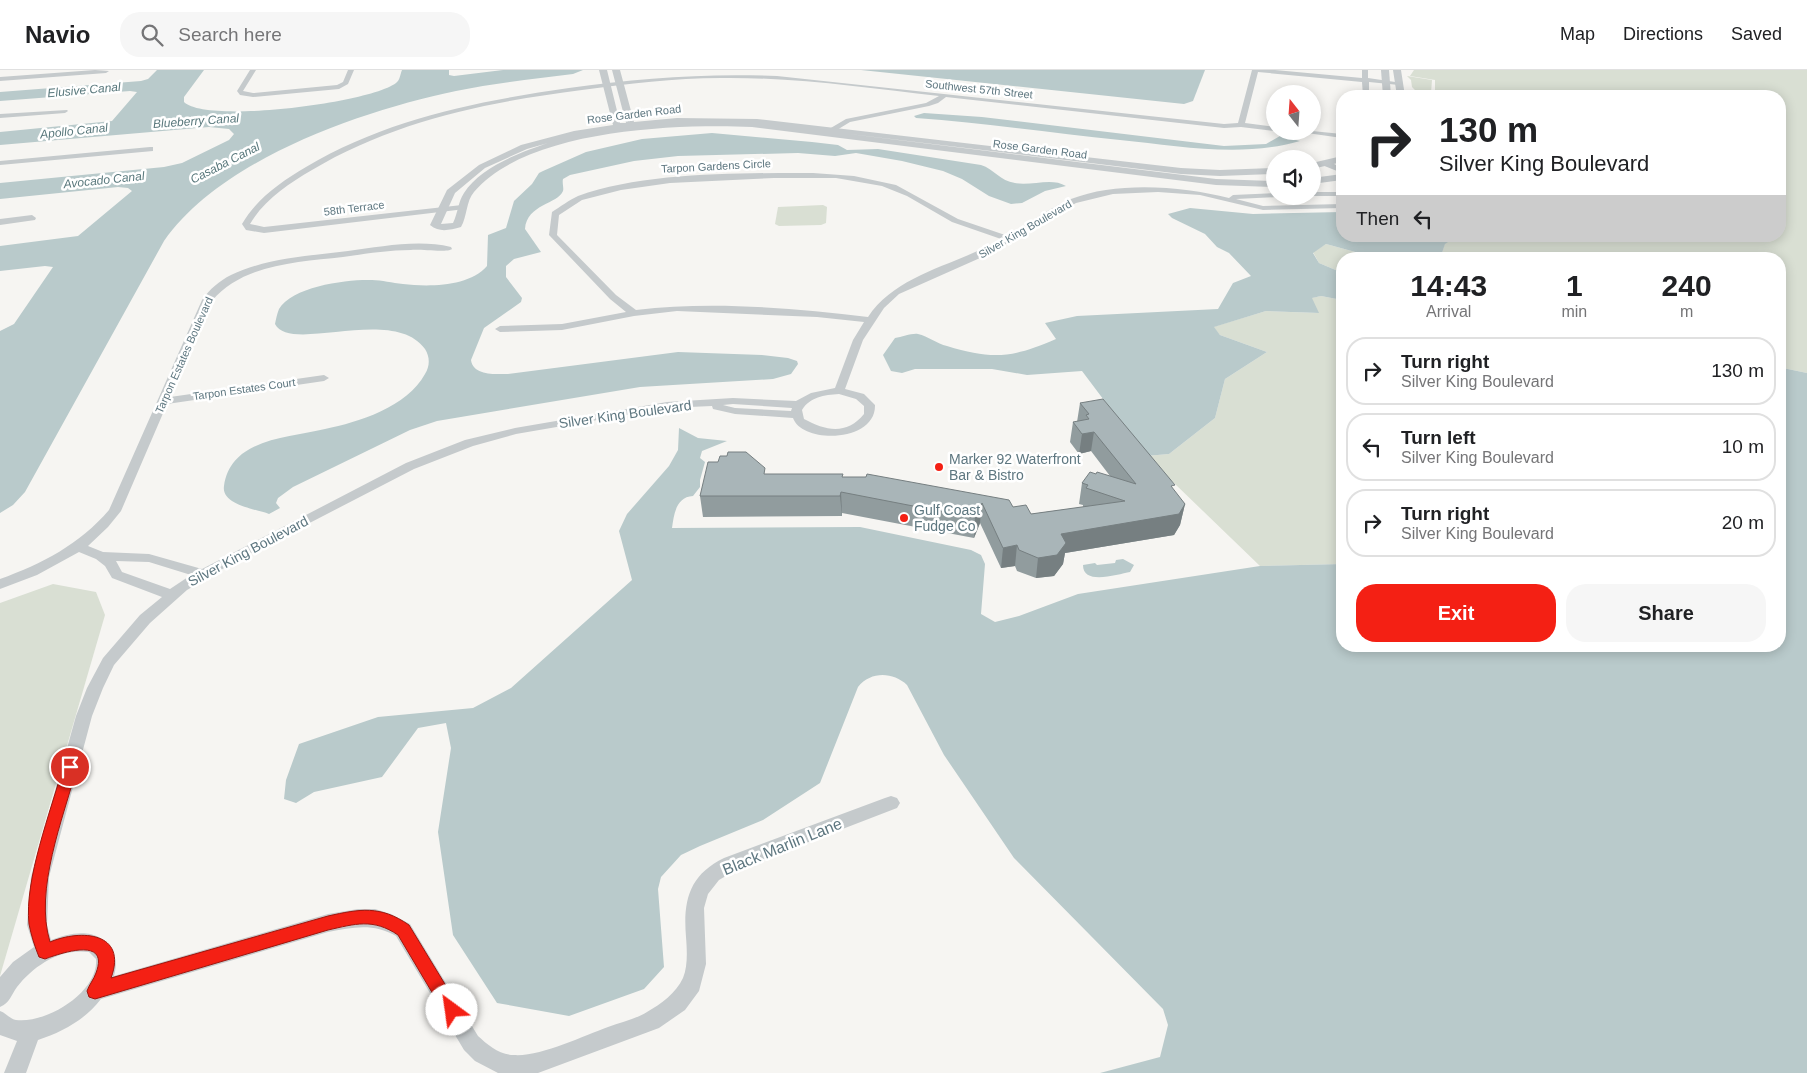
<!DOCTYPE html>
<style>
body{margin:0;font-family:Arial,sans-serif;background:#f6f6f6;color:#202124;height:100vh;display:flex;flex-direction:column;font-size:19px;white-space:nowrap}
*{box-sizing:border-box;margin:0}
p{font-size:16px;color:#757577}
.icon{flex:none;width:28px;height:28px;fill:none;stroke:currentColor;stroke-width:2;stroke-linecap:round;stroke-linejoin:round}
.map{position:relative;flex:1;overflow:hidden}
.details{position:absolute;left:1336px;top:182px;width:450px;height:400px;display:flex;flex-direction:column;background:#fff;border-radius:20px;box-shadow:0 2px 12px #0003}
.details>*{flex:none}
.banner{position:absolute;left:1336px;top:20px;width:450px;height:152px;border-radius:20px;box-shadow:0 2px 12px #0003;background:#fff;color:#202124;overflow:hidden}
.needle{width:32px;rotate:343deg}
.tools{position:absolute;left:1266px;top:15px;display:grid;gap:10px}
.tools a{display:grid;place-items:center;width:55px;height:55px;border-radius:50%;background:#fff;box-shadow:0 2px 12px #0003;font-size:25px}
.pin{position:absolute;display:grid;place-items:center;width:42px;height:42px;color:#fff;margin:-21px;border:2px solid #fff;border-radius:50%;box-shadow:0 1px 5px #0007}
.me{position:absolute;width:55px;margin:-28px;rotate:329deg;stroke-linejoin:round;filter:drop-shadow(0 0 4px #0008)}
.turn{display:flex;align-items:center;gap:18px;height:105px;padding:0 20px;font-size:22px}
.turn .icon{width:65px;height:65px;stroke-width:2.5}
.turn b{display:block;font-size:35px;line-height:42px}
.then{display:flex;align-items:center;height:48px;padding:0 20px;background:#0003;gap:10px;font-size:19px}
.eta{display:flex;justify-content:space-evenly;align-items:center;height:85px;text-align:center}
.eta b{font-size:30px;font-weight:800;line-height:35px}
.button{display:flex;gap:10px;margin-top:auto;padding:10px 20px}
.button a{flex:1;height:58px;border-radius:20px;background:#f42014;color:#fff;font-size:20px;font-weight:800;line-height:58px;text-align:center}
.button a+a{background:#f6f6f6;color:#202124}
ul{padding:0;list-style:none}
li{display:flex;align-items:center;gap:15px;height:68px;margin:0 10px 8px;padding:0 10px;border:2px solid #e0e0e0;border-radius:20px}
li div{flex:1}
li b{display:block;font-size:19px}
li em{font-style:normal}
header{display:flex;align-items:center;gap:30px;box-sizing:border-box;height:70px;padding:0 25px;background:#fff;border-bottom:1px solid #e0e0e0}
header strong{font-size:24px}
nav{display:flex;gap:28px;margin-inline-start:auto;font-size:18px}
.search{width:350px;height:45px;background:#f6f6f6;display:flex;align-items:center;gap:12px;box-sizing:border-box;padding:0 18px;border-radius:20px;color:#757577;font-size:19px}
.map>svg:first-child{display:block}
</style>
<header>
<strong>Navio</strong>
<div class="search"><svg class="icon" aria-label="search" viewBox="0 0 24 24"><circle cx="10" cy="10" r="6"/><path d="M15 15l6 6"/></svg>Search here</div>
<nav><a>Map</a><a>Directions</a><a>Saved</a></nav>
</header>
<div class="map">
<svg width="1807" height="1003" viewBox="0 0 1807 1003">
<rect width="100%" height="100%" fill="#f6f5f2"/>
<g fill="#d9dfd3">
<path d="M1414 0H1807V303L1783 298 1780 299V189H1440L1445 173 1457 166H1780V26H1412L1410 24H1435V10L1410 6Z"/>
<path d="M1407 6 1432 10 1431 23H1418L1412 17 1411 10Z"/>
<path d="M823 135 827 137 826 153 821 155 779 156 775 154 778 137Z"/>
<path d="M1326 174 1381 189H1342V207L1338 201 1319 193 1313 182Z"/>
<path d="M1321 226 1342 230V494L1260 496 1146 386 1169 384 1215 348 1225 309 1267 282 1220 265 1213 257 1266 241 1318 243 1311 228Z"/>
<path d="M53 514 96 522 105 545 0 906V533Z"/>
</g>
<g fill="#b9cacb">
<path d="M157 0H204L184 27V32C206 54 370 33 396 13 400 10 400 5 402 0H449V5L454 6 503 0H583L573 4C534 9 494 13 456 21 361 41 221 89 164 171L25 422 13 435 0 443V261L14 254 53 197 45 196 0 201V176L78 166 132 121 128 118 118 117 0 129V113L164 97 182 93 229 70 234 64 229 59 209 57 0 75V62L112 51 137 22 130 21 0 31V22L141 11 148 9Z"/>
<path d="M861 0H1205L1193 31 1184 34Z"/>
<path d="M924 43 982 47 1224 76 1266 74 1280 66 1300 71C1241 88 1180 76 1120 70 1052 63 984 53 916 48L914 46Z"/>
<path d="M712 63 812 72 838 75 847 80 878 79 981 95C994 99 1000 111 1015 113 1032 116 1052 107 1066 116L1045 121 1022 133 1011 134 989 126 962 109 943 101 902 91 856 83 835 86 798 83 678 86 634 91 570 105 563 109C562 113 564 118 563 121 558 134 527 134 525 159L541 182 514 189 506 196V207L522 228 521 232 484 258 471 290C473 306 496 304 508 304L678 282 762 285 788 288 797 291 798 294 791 304 773 309 640 317 437 351 410 360 293 417 278 428 276 433 280 438 269 444C256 439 221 435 224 416 231 368 288 368 325 359 359 352 407 337 425 304 430 296 430 287 425 279 393 235 290 284 275 254 276 249 277 244 279 239 292 216 349 209 372 210 382 210 392 213 403 214 428 217 469 217 487 196L488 165 506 158 514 131 532 114 539 103 543 101 586 82 642 69Z"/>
<path d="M1190 138 1253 144 1342 142V166H1457L1445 174 1440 189H1381L1326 174 1313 183 1319 193 1338 201 1342 207V230L1321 226 1312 228 1319 243 1266 241 1214 257 1220 265 1267 282 1225 309 1215 348 1169 384 1146 386 1082 301 1027 305 992 299H915L902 303 891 301 883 285 895 268C902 267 912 263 918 264 928 266 937 274 947 276 993 290 1012 288 1056 269L1045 253 1077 246 1218 239 1233 213 1251 206 1229 183 1217 177 1205 164 1172 148 1168 144Z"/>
<path d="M1783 298 1807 303V1003H1100L1160 987 1168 955 1163 939 1014 788 944 685 907 615C893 602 871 601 858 617L820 713 763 750 700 776 681 785 661 807 658 819 664 897 644 919 569 946 497 933 453 865 438 762 451 678 446 653 418 658 382 707 314 722 296 733 284 729 286 710 299 674 378 647 473 638 511 618 632 510 619 461 627 444 669 396 678 380 679 358 698 368 727 371 702 381 700 388 705 392 700 410V417L693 426C676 427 674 444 672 458L860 457 971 480 981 485 985 494 981 544 995 552 1019 546 1078 524 1260 496 1342 494V576H1780V299Z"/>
<path d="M1123 489 1134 495 1130 502C1118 504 1083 516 1083 495L1095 493 1097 495 1115 493 1116 490Z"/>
</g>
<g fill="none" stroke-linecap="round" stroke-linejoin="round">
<g fill="#c5cacc" fill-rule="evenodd">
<path d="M95 0 109 1 106 3 0 11V7Z"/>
<path d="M250 0H256L243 21 253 23 337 15 343 12 348 0H354L348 14 339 19 253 27 240 25 237 21Z"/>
<path d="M1252 0H1275L1362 8V0H1368V8L1402 13 1399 15 1369 12V26H1363L1362 12 1258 2 1245 53 1275 57V61L1241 57 1224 58 946 27 938 33 929 36 850 52 827 66H824V62L846 49 926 33 939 26C867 18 794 7 721 8 674 8 628 14 582 20 488 32 394 51 312 100 288 114 264 130 250 154L264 157 462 135H465V139L264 163 246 160 242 154C257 128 281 112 306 97 386 49 478 31 569 18 638 8 707 3 777 6L1224 54 1238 53Z"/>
<path d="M67 40 68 41 65 43 0 48V44Z"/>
<path d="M1293 61H1312L1342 64V68Z"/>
<path d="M150 77H153V81L0 95V91Z"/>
<path d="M1322 91H1328L1342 98V103L1322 95Z"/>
<path d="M813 103 854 106 896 115 958 149 1008 166C1026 155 1051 137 1071 129 1117 111 1182 116 1229 128L1233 125 1275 123V126L1278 127 1236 129 1263 136 1342 134V138L1263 140 1200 125 1158 122 1113 124 1076 133 989 184 899 224 884 238 863 270 845 319 864 324 875 335C876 373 802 374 793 348L735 344 713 339 712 336 667 338 516 364 473 376 414 399 236 491 187 520 150 553 114 595 103 618 92 646 49 807 47 855 51 870C73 861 102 857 113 883 117 891 116 898 114 906L328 844 358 839H375L391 844 410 854 478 966C488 975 499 985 514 985 540 987 583 966 608 957 621 952 636 949 647 942 661 934 676 923 683 908 688 896 687 880 686 867 683 831 689 805 724 788L885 728 891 726 897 728 900 733 897 738 736 800 719 810 708 824 704 838 706 894 699 921 685 940 659 958 538 1003H498L475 991 464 980 396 866C374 853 353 857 328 862L101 929C85 950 62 962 38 970L26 1003H4L17 971 0 965V941C6 943 10 949 16 950 46 954 99 922 96 889L89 882C61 878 34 895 17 917 11 925 10 933 0 937V907L13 892 34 877 27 855 31 807 76 646 87 618 103 588 140 545 162 527 112 508 105 496 96 489 79 482 37 505 0 519V509C42 494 80 474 109 440L202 230C210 219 219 211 231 205 267 188 308 186 348 181 381 177 417 169 451 177L452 179C447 183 421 179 411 180 388 180 365 184 343 187 298 192 243 194 212 231L170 327 324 305 329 308 324 311 167 334 121 441 108 457 88 476 103 482 149 484 202 499 406 393 465 370 515 358 667 332 733 328 796 331 811 323 835 318 853 270 864 252 817 247 677 241 634 246 562 260 500 262 495 259 500 256 562 254 626 242 610 229 549 165 552 142C560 137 569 130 578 126 645 102 742 103 813 103ZM774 108H836L882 116 907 126 952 152 1001 169C958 195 897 203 868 247 793 238 712 231 636 240L616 225 557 165 559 145 582 130 621 120 670 113ZM839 324 856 329 864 336V344C847 365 826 361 804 349L802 340C810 327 824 325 839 324ZM733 334 792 338 791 341 735 338 723 335ZM116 491 149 492 191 505 170 519 122 502Z"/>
<rect x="1312" y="122" width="30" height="4"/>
<path d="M32 145 36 148 35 150 0 155V149Z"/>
</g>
<g fill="#c5cacc" fill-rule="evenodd">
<path d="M599 0H607L620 53H626L612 0H620L634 52 677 48 757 49 1181 98 1220 100 1275 98V104L1220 106 1181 104 841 63 1216 109 1275 111V117L1216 115 752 57C675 54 528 59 474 122 466 131 467 147 461 157 449 160 440 163 430 155L447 120 479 95 521 75 574 61 613 55ZM548 73C521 82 480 97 464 123 458 132 458 143 453 153L441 154 455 123 485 98 527 79Z"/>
<path d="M1381 0H1389L1391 26H1383Z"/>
<path d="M1393 0H1401L1405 26H1397Z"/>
<path d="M1342 86V92L1312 99V93Z"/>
<path d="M1342 104V110L1312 114V108Z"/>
</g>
</g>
<path fill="#919c9e" d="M1080 333 1185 434 1180 455 1174 465 1065 483 1063 494 1054 506 1036 508 1017 501 1015 496 1001 498 980 453 974 468 842 443V446L703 447 700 426 765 404 843 407 1013 437 1031 444 1083 437V435L1079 434 1082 413 1096 404 1110 406 1091 381 1079 384 1070 372 1073 352H1077Z"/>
<g fill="#767f81">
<path d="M1094 362 1091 381 1079 384 1082 364Z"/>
<path d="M841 422 842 443V446L840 426Z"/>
<path d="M982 433 980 453 974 468 975 448Z"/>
<path d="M1185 434 1180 455 1174 465 1065 483 1063 494 1054 506 1036 508 1038 488 1061 464Z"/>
<path d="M1017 475 1015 496 1001 498 1003 478Z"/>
</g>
<path fill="#a9b5b8" stroke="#767f81" d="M1103 329 1175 415 1171 416 1185 434 1179 444 1061 464 1066 473 1057 485 1038 488 1019 480 1017 475 1003 478 982 433 975 448 841 422 840 426H700L708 392H718L720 386H727L728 382H746L765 398 764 404H843L842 407H866L867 404 1009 430 1013 437 1026 435 1031 444 1125 431 1086 418 1088 415 1082 413 1090 402 1096 404 1097 402 1136 414 1094 362 1082 364 1073 352 1089 349 1086 345 1089 344 1080 333Z"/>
<path fill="#f42014" stroke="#9f150d" d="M70 692 75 693 77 697C63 749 34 820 50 872 81 859 128 862 111 908L328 846C360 839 380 835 409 855L457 934 460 940 457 946 452 949 446 946 398 865C373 848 355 854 328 860L95 929 89 927 87 921C89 915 94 909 96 903 110 866 61 883 45 889L39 887C35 877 31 865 29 854 24 810 51 741 63 697L65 693Z"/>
<g fill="#f42014" stroke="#fff" stroke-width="2">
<circle cx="939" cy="397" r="5"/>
<circle cx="904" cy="448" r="5"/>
</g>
<g text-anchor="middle" stroke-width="5" stroke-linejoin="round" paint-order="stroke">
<g font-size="11" fill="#5e7780" stroke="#fff">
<text transform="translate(979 19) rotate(6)" y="4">Southwest 57th Street</text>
<text transform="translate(634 44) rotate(-7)" y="4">Rose Garden Road</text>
<text transform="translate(1040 79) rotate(7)" y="4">Rose Garden Road</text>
<text transform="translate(716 96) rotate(-3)" y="4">Tarpon Gardens Circle</text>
<text transform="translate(354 138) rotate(-7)" y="4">58th Terrace</text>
<text transform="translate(1025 159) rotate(-30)" y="4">Silver King Boulevard</text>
<text transform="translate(184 285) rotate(-66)" y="4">Tarpon Estates Boulevard</text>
<text transform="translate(244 319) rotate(-8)" y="4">Tarpon Estates Court</text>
</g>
<g font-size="12" font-style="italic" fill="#59787c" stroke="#fff">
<text transform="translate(84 20) rotate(-5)" y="4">Elusive Canal</text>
<text transform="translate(196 51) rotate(-4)" y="4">Blueberry Canal</text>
<text transform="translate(74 61) rotate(-6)" y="4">Apollo Canal</text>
<text transform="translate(225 93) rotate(-27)" y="4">Casaba Canal</text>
<text transform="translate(104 110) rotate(-6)" y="4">Avocado Canal</text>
</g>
<g font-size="14" fill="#5e7780" stroke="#fff">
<text transform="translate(625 344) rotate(-8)" y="5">Silver King Boulevard</text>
<text transform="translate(248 481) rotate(-28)" y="5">Silver King Boulevard</text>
</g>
<g font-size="14" fill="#5e7780" stroke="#fff" text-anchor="start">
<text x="949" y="394">Marker 92 Waterfront<tspan x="949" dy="16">Bar &amp; Bistro</tspan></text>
<text x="914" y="445">Gulf Coast<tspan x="914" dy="16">Fudge Co</tspan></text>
</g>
<g font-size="16" fill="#5e7780" stroke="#fff">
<text transform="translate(782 776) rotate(-22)" y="6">Black Marlin Lane</text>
</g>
</g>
</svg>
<div class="tools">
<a><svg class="needle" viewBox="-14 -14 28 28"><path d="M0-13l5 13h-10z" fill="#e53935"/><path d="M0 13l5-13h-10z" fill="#757577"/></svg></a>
<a><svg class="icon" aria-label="sound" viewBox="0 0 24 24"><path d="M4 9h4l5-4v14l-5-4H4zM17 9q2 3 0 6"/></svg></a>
</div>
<div class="pin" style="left:70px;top:697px;background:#d93025"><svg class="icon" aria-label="arrive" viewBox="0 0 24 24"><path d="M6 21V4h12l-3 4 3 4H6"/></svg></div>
<svg class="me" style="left:452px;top:940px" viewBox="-20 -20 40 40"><circle r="19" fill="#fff"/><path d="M0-13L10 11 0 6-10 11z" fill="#f42014"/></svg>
<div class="banner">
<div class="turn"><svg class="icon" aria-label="right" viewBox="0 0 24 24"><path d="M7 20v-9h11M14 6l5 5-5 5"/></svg><div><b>130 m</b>Silver King Boulevard</div></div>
<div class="then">Then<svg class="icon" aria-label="left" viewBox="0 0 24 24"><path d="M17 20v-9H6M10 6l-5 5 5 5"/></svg></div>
</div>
<section class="details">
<div class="eta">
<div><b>14:43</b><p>Arrival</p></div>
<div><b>1</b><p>min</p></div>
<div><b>240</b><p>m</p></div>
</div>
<ul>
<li><svg class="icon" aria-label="right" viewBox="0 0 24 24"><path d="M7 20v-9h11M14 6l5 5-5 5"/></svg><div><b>Turn right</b><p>Silver King Boulevard</p></div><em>130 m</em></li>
<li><svg class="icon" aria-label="left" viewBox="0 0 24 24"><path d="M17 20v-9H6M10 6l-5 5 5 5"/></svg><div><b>Turn left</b><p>Silver King Boulevard</p></div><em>10 m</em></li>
<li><svg class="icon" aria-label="right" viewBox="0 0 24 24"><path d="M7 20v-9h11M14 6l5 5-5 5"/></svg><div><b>Turn right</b><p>Silver King Boulevard</p></div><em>20 m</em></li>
</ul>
<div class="button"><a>Exit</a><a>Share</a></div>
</section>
</div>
